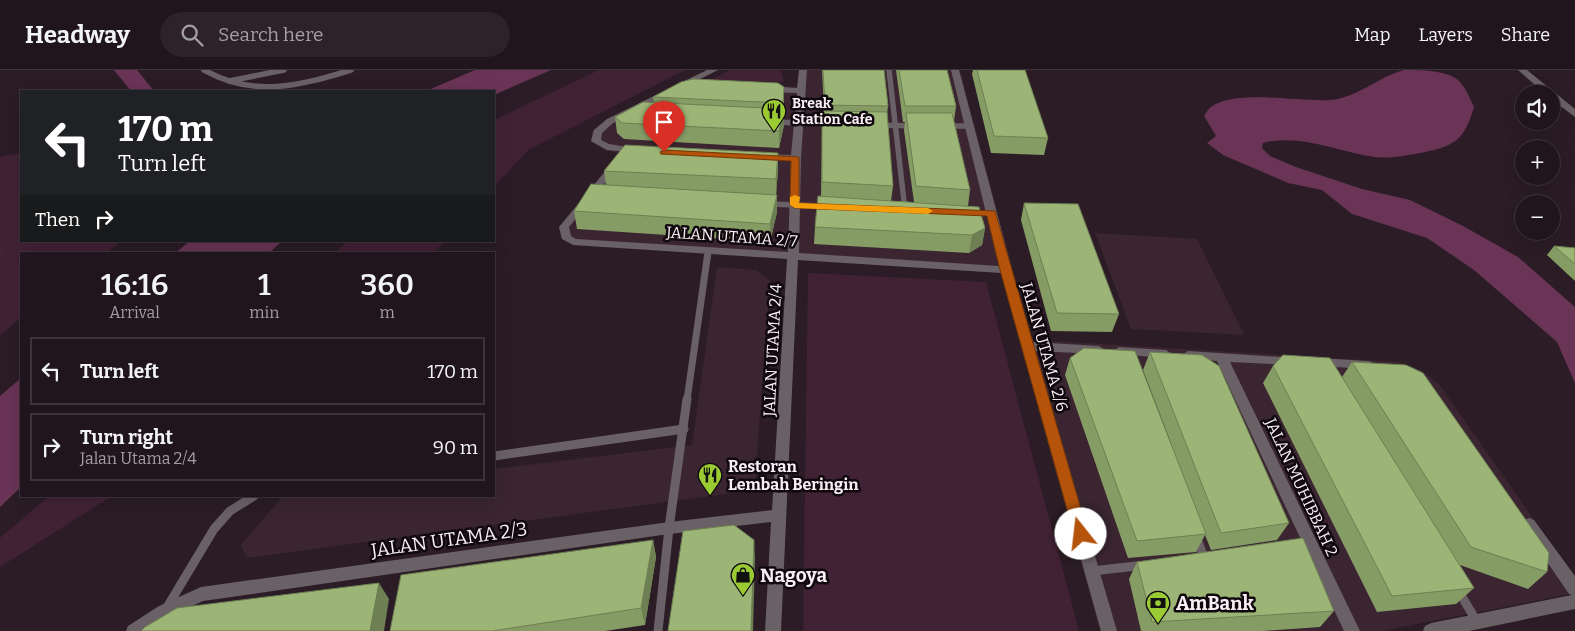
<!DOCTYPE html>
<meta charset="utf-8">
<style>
body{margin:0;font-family:Bitter,serif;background:#2d2229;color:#f1f3f6;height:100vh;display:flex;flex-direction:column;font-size:19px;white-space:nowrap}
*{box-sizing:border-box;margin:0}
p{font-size:16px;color:#a29fa3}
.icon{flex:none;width:28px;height:28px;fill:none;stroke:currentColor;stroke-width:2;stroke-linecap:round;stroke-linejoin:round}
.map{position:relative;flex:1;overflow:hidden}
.side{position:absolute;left:20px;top:182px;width:475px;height:245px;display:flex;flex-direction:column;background:#20151c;border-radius:0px;box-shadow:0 5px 20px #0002,0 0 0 1px #3d343b}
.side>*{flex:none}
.top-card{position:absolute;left:20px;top:20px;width:475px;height:152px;border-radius:0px;box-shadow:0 5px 20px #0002,0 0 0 1px #3d343b;background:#202124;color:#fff;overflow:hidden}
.fabs{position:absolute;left:1515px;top:15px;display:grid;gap:10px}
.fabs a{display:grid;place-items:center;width:45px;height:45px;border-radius:50%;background:#20151c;box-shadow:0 5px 20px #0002,0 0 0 1px #3d343b;font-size:25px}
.pin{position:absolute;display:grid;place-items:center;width:42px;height:42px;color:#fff;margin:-51px -21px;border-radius:50% 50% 50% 0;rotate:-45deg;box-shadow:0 0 5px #0007}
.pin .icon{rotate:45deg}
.me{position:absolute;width:55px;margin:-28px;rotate:344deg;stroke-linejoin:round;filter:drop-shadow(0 0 4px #0008)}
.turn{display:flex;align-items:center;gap:18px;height:105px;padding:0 15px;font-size:22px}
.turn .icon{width:65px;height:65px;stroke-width:2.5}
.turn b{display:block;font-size:35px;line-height:42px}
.then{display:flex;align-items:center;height:48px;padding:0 15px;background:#0003;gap:10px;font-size:19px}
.eta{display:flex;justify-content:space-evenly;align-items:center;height:85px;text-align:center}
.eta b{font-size:30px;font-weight:600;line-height:35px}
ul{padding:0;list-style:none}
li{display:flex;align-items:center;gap:15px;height:68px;margin:0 10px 8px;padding:0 5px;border:2px solid #3d343b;border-radius:0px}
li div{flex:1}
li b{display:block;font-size:19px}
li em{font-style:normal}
header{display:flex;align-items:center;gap:30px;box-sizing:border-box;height:70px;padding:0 25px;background:#20151c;border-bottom:1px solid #3d343b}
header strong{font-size:24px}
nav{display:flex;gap:28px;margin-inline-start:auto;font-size:18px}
.search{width:350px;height:45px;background:#2d2229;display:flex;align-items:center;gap:12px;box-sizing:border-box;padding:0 18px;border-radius:28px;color:#a29fa3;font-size:19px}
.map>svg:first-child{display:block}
</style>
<header>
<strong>Headway</strong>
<div class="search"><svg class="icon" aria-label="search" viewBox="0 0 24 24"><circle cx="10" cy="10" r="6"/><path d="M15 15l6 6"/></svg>Search here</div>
<nav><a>Map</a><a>Layers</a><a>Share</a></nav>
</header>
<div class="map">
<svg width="1575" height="561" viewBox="0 0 1575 561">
<rect width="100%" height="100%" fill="#2b1c25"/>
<g fill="#3a2531">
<path d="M807 0H960L1012 197 561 169 559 157 619 83 604 80 591 72 592 61 606 50 684 13 806 17Z"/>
<path d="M1095 163 1197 169 1244 265 1131 259Z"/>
<path d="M717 197 757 200 770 211 755 411 741 422 247 488 241 475 283 426H494V399L692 375Z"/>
<path d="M1019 269 1398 292 1421 300 1439 314 1575 508V523L1382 561H1100Z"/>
</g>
<g fill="#412235">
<path d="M599 0H685L528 80 494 117V50Z"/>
<path d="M730 0H781L784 12 711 10Z"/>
<path d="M21 83V171H121L105 184H21V248L0 265V87Z"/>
<path d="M348 171H444L433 184H334Z"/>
<path d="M808 203 986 212 1079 561H803Z"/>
<path d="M49 426H112L0 497V468Z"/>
</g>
<g fill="#6a3457">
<path d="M475 0H551L494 25V21H426Z"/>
<path d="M1404 0C1419 0 1446 0 1458 10 1465 16 1470 29 1474 37 1465 68 1456 76 1425 82 1409 85 1391 89 1375 87 1339 82 1300 63 1263 73L1262 78 1270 86 1296 97 1362 119 1410 130 1463 156 1518 187 1575 237V313L1557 272 1474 200 1427 168 1352 144 1322 120 1288 113 1223 85 1207 73 1216 66 1204 46C1206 43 1208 39 1211 37 1236 19 1298 32 1330 30 1357 28 1378 7 1404 0Z"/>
<path d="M190 171H282L268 184H174Z"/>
<path d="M21 308V417L0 437V326Z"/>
</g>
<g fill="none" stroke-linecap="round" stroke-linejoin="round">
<path fill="#6a3457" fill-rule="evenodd" d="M114 0H137L154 21H131Z"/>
<g stroke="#6a6166" stroke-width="5.5">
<path d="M204 0C254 28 299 16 351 0"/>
<path d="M889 0 905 140"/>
<path d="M229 11 284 0"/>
<path d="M774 52 832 54"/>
<path d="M879 55 915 56"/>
<path d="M946 56H969"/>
<path d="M769 134 825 136"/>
</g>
<path stroke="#6a6166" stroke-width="7" d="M687 330 708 182"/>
<g stroke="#6a6166" stroke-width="9">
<path d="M494 386 684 359"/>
<path d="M1196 466 1204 488"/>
<path d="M1092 501 1145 495"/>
<path d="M1458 520 1477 552"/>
<path d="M166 539 214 459 230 441 254 426"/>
<path d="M658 561 669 458 687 329"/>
</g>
<g fill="#6a6166" fill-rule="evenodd">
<path d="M707 0H718L613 53 602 63 601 70 609 74 640 79V83L607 80 591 71 594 60 607 49Z"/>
<path d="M799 0H807L801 88 799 183 999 196 951 0H959L1012 200 1033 272 1099 276 1105 280 1099 284 1035 281 1117 561H1101L1001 203 798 190 781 561H765L771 452 669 464 203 531 171 546 148 561H126L128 556 159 536 201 517 669 452 772 440 787 189 573 175 562 169 559 157 613 92H619V96L569 157 571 166 576 169 788 182 791 91 762 90 757 87 762 84 791 85 797 23 767 22 763 19 767 16 797 18Z"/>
<path d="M1518 0H1527L1575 39V47L1551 29V24H1545Z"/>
<path d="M1119 277 1166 280 1172 284 1166 288 1115 284 1113 281Z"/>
<path d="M1188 281 1297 288 1299 291 1297 294 1293 295 1230 292 1360 561H1344L1217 291 1184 288 1182 285Z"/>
<path d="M1318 288 1368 291 1372 292 1374 295 1372 298 1368 299 1318 296 1314 295 1312 292 1314 289Z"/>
<path d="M1529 448 1534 450 1575 506V539L1469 561H1423L1425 556 1431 553 1572 525 1569 524 1524 458 1521 454 1524 450Z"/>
</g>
</g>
<g fill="#869c65">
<path d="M822 0H884L888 36 887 45 893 116 891 131 914 132 904 60 905 52H903L896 0H947L956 36 954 51 970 120 968 136 985 158 982 175 969 183 814 174 815 157 821 126 822 58V41H824Z"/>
<path d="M973 0H1025L1048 68 1044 85 991 83 972 4Z"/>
<path d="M784 17V55L779 78 624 69 617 63 615 47 654 33 653 27Z"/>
<path d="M778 83V100L776 125 777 142 770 172 577 159 574 141 606 115 604 101Z"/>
<path d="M1024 133 1119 244 1112 262 1051 261 1021 150Z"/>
<path d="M1554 176 1575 178V211L1547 185Z"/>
<path d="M1150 282 1289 453 1277 470 1211 480 1205 465 1196 482 1128 488 1065 305 1070 288 1171 373 1143 300Z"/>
<path d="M1352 292 1547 502 1528 519 1460 495 1474 518 1456 534 1377 542 1263 313 1273 296 1342 307Z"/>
<path d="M653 470 656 487 645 555 605 561H390Z"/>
<path d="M1137 492 1334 541 1320 557 1263 561H1141L1129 509Z"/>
</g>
<g fill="#6d7f53">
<path d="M784 17V55L779 78V61L783 41Z"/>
<path d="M778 83V100L776 126V109Z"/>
<path d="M777 125V142L770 172V154Z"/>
<path d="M985 158 982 175 969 183 972 165Z"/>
<path d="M653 470 656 487 645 555 641 538Z"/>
<path d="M754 470 755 487 753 561H751Z"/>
<path d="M379 513 389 529 384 561H370Z"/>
</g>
<g fill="#9cb576" stroke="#6d7f53">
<path d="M823 0H884L888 36 825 35Z"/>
<path d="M899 0H947L956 36H905Z"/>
<path d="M977 0H1025L1048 68 994 66Z"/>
<path d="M693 9 778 13 784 17 783 33 653 27 681 12Z"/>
<path d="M643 32 784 39 779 61 622 53 615 47Z"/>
<path d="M822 41 887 42 893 116 822 112Z"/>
<path d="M906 43H952L970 120 916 116Z"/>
<path d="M625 75 778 83 776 109 604 101Z"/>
<path d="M591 114 777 125 770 154 574 141Z"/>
<path d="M818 126 979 137 985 158 972 165 815 157Z"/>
<path d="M1024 133 1078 134 1119 244 1057 243Z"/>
<path d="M1554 176 1575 178V194Z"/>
<path d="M1084 278 1135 281 1206 464 1137 471 1070 288Z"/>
<path d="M1150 282 1202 285 1219 296 1289 453 1221 463Z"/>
<path d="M1283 285 1330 288 1474 518 1392 526 1273 296Z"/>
<path d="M1352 292 1406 295 1423 303 1549 483 1547 502 1471 477Z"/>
<path d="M734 455 754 470 751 561H668L683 461Z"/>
<path d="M1303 468 1334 541 1152 552 1137 492Z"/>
<path d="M653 470 641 538 492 561H390L401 505Z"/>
<path d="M379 513 370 561H141L145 557 177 538Z"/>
</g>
<path fill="#b45309" stroke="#753606" d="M664 80 799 87V133L995 141 1088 464 1086 468 1081 469 1076 468 1074 464 1000 200 987 146 795 138 790 135 791 91 661 84 660 82Z"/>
<path fill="#f59e0b" d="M795 125 800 127 799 133 928 138 933 141 928 144 795 138 790 135V127Z"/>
<defs>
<g id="restaurant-pin" transform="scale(1.25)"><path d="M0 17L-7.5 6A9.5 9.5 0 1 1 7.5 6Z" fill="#9bcb33" stroke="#0f090d"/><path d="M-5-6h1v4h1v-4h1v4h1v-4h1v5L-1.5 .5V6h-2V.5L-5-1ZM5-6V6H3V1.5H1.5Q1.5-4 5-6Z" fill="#111"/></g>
<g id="shop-pin" transform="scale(1.25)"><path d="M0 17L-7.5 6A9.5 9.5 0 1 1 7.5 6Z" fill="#9bcb33" stroke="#0f090d"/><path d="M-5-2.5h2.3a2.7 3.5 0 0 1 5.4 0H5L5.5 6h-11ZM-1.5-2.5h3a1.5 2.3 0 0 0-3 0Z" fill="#111"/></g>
<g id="bank-pin" transform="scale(1.25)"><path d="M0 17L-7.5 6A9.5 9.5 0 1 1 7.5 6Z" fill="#9bcb33" stroke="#0f090d"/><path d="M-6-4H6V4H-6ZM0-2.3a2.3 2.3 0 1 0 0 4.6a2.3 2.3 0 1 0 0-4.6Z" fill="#111"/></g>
</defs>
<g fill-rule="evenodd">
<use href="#restaurant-pin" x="774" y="41"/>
<use href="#restaurant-pin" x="710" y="405"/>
<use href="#shop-pin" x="743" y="505"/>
<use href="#bank-pin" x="1158" y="533"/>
</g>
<g text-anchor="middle" stroke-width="5" stroke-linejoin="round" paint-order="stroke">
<g font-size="14" font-weight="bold" fill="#f9eff4" stroke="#0f090d" text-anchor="start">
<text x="792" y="38">Break<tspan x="792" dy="16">Station Cafe</tspan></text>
</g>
<g font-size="16" fill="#f9eff4" stroke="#0f090d">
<text transform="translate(732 166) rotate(4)" y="6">JALAN UTAMA 2/7</text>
<text transform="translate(1045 277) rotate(74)" y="6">JALAN UTAMA 2/6</text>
<text transform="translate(772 280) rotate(-87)" y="6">JALAN UTAMA 2/4</text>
<text transform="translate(1302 417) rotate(65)" y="6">JALAN MUHIBBAH 2</text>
</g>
<g font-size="16" font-weight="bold" fill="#f9eff4" stroke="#0f090d" text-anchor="start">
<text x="728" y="402">Restoran<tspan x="728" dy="18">Lembah Beringin</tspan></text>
</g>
<g font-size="19" fill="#f9eff4" stroke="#0f090d">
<text transform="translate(449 469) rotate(-8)" y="7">JALAN UTAMA 2/3</text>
</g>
<g font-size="19" font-weight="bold" fill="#f9eff4" stroke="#0f090d" text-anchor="start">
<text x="760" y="512">Nagoya</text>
<text x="1176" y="540">AmBank</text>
</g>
</g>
</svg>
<div class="fabs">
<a><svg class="icon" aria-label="sound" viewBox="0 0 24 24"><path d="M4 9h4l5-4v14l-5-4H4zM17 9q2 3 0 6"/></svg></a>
<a>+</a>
<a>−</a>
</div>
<div class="pin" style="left:664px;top:82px;background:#d93025"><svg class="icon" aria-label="arrive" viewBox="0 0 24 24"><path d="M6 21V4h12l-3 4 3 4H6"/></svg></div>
<svg class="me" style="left:1081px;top:464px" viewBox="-20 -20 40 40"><circle r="19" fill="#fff"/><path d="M0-13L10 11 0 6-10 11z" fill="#b45309"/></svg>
<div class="top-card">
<div class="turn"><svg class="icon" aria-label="left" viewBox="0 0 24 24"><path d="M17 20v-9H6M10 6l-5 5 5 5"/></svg><div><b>170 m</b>Turn left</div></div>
<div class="then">Then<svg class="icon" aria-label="right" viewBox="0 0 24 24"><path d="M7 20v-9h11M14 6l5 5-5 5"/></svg></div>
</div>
<section class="side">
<div class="eta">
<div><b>16:16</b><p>Arrival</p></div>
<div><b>1</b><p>min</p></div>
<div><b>360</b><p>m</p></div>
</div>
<ul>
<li><svg class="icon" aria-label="left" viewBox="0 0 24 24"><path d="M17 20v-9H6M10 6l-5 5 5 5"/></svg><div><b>Turn left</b></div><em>170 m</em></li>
<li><svg class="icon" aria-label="right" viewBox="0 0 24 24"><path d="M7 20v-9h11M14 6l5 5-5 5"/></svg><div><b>Turn right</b><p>Jalan Utama 2/4</p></div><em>90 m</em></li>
</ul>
</section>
</div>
